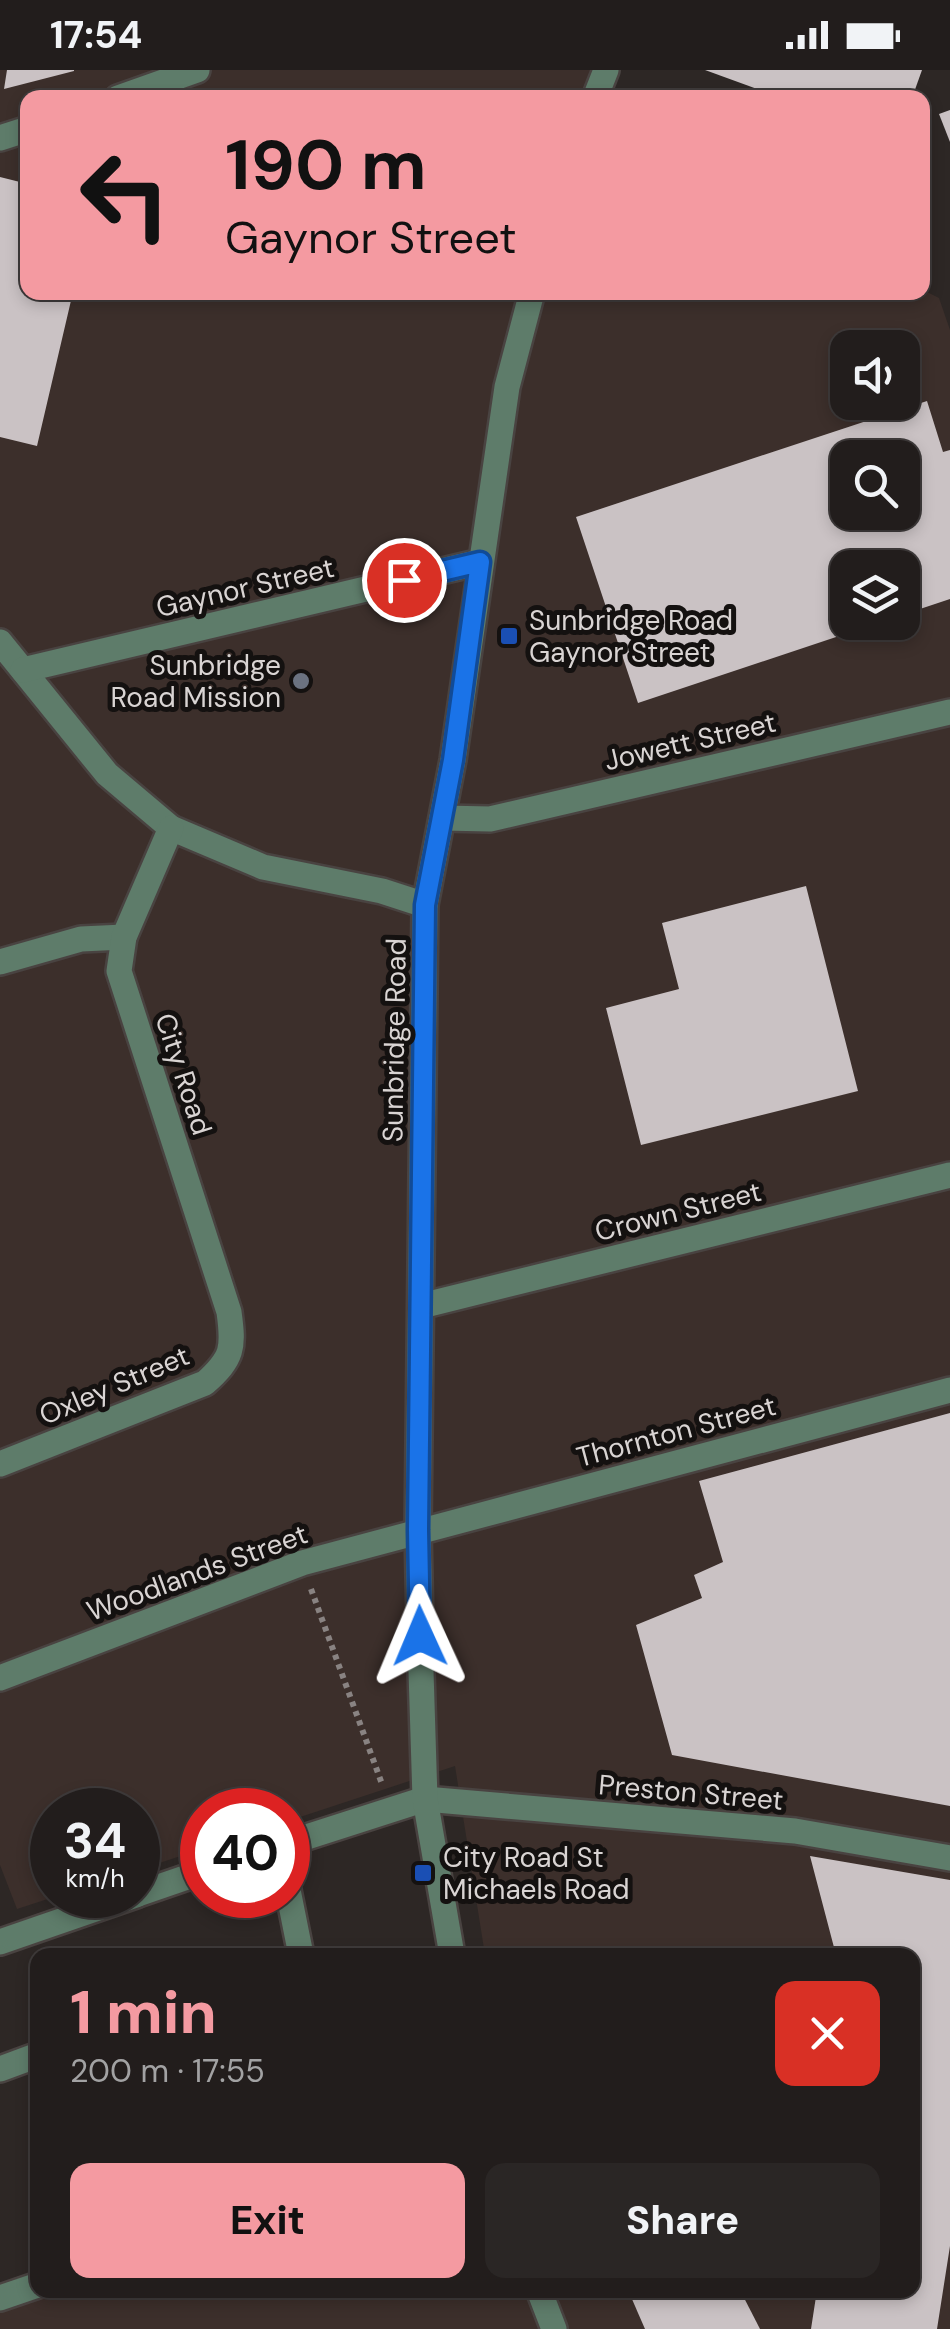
<!DOCTYPE html>
<meta charset="utf-8">
<style>
body{margin:0;font-family:"DM Sans",sans-serif;background:#2a2625;color:#f1f3f6;height:100vh;display:flex;flex-direction:column;font-size:38px;white-space:nowrap}
*{box-sizing:border-box;margin:0}
p{font-size:32px;color:#a2a2a3}
.icon{flex:none;width:55px;height:55px;fill:none;stroke:currentColor;stroke-width:2;stroke-linecap:round;stroke-linejoin:round}
.map{position:relative;flex:1;overflow:hidden}
.side{position:absolute;left:30px;top:1878px;width:890px;height:350px;display:flex;flex-direction:column;background:#221d1c;border-radius:20px;box-shadow:0 5px 15px #0003,0 0 0 2px #3f3b3b}
.side>*{flex:none}
.top-card{position:absolute;left:20px;top:20px;width:910px;height:210px;border-radius:20px;box-shadow:0 5px 15px #0003,0 0 0 2px #3f3b3b;background:#f49aa1;color:#111;overflow:hidden}
.buttons{position:absolute;left:830px;top:260px;display:grid;gap:20px}
.buttons a{display:grid;place-items:center;width:90px;height:90px;border-radius:20px;background:#221d1c;box-shadow:0 5px 15px #0003,0 0 0 2px #3f3b3b;font-size:50px}
.speed{position:absolute;left:30px;top:1718px;display:flex;gap:20px;font-size:50px;font-weight:700;text-align:center}
.speed>*{display:grid;place-content:center;width:130px;height:130px;border-radius:50%;background:#221d1c;box-shadow:0 5px 15px #0003,0 0 0 2px #3f3b3b;line-height:1}
.speed small{font-size:25px;font-weight:400}
.speed .limit{border:15px solid #d22;background:#fff;color:#111}
.pin{position:absolute;display:grid;place-items:center;width:85px;height:85px;color:#fff;margin:-42px;border:5px solid #fff;border-radius:50%;box-shadow:0 2px 10px #0007}
.me{position:absolute;width:110px;margin:-55px;rotate:359deg;stroke-linejoin:round;filter:drop-shadow(0 0 8px #0008)}
.turn{display:flex;align-items:center;gap:35px;height:210px;padding:0 40px;font-size:45px}
.turn .icon{width:130px;height:130px;stroke-width:2.5}
.turn b{display:block;font-size:70px;line-height:85px}
.round{display:grid;place-items:center;flex:none;width:105px;height:105px;border-radius:20px;background:#2a2625}
.overview{display:flex;align-items:center;justify-content:space-between;height:170px;padding:0 40px}
h1{font-size:60px;font-weight:800;line-height:75px;color:#f49aa1}
.primary-button{display:flex;gap:20px;margin-top:auto;padding:20px 40px}
.primary-button a{flex:1;height:115px;border-radius:20px;background:#f49aa1;color:#111;font-size:40px;font-weight:800;line-height:115px;text-align:center}
.primary-button a+a{background:#2a2625;color:#f1f3f6}
.status{display:flex;justify-content:space-between;align-items:center;height:70px;padding:0 50px;background:#221d1c;direction:ltr}
.status svg{height:28px;fill:currentColor}
.map>svg:first-child{display:block}
</style>
<div class="status"><b>17:54</b><svg viewBox="0 0 49 12"><path d="M0 12V9h3v3zM5 12V6h3v6zM10 12V3h3v9zM15 12V0h3v12zM26 1h20v11H26zM47 4h2v5h-2z"/></svg></div>
<div class="map">
<svg width="950" height="2259" viewBox="0 0 950 2259">
<rect width="100%" height="100%" fill="#2d2725"/>
<path fill="#3c2f2b" fill-rule="evenodd" d="M0 0H610V28H28V222L923 220 939 228 950 260V2259H0V2214L37 2201 38 2220H912V1885H485L455 1696 288 1751V1740H202V1779L138 1800V1740H52V1825H60L17 1839 0 1795ZM848 278H902V332H848ZM848 388H902V442H848ZM848 498H902V552H848Z"/>
<g fill="#cac2c4" fill-rule="evenodd">
<path d="M7 0H74V1L4 19Z"/>
<path d="M705 0H922L912 28H782Z"/>
<path d="M950 40V72L939 44Z"/>
<path d="M0 107 28 114V222H73L37 376 0 367Z"/>
<path d="M927 331 943 382 950 380V529L902 545V498H848V552L878 553 638 633 576 447ZM848 388H902V442H848Z"/>
<path d="M806 816 858 1021 641 1075 606 938 679 919 662 853Z"/>
<path d="M950 1343V1736L672 1685 636 1555 702 1528 694 1505 723 1492 699 1411Z"/>
<path d="M810 1786 950 1810V2176L937 2259H811L817 2220H912V1885H836Z"/>
<path d="M628 2220H740L760 2259H645Z"/>
</g>
<g fill="none" stroke-linecap="round" stroke-linejoin="round">
<g stroke="#494341" stroke-width="30">
<g id="minor">
<path d="M118 28 197 0"/>
<path d="M595 28 606 0"/>
<path d="M0 68 28 59"/>
<path d="M0 572 107 704 171 758 263 797 382 821 425 835"/>
<path d="M23 600 480 492"/>
<path d="M443 748 490 749 950 642"/>
<path d="M0 892 81 869 124 867"/>
<path d="M421 1236 950 1105"/>
<path d="M0 1394 205 1313C233 1288 234 1278 229 1242L119 901 124 867 171 758"/>
<path d="M0 1608 302 1493 950 1320"/>
<path d="M288 1773 425 1729 795 1761 950 1788"/>
<path d="M288 1820 301 1885"/>
<path d="M138 1824 202 1802"/>
<path d="M0 1872 136 1825"/>
<path d="M452 1885 425 1729 421 1601 418 1460 425 835 453 690 507 317 532 222"/>
<path d="M0 1999 38 1985"/>
<path d="M539 2220 554 2259"/>
<path d="M0 2228 38 2215"/>
</g>
</g>
<path stroke="#898382" stroke-width="6" stroke-dasharray="5 5" stroke-linecap="butt" d="M311 1519 382 1714"/>
<use href="#minor" stroke="#5e7c6a" stroke-width="25"/>
</g>
<g fill="none" stroke-linecap="round" stroke-linejoin="round">
<g stroke="#114b97" stroke-width="25">
<path id="route" d="M404 510 480 492 453 690 425 835 418 1460 420 1566"/>
</g>
<use href="#route" stroke="#1a73e8" stroke-width="18"/>
</g>
<g fill="#1a4fb4" stroke="#141110" stroke-width="4">
<rect x="499" y="556" width="20" height="20" rx="5"/>
<rect x="413" y="1793" width="20" height="20" rx="5"/>
</g>
<circle fill="#6b7280" stroke="#141110" stroke-width="4" cx="301" cy="611" r="10"/>
<g text-anchor="middle" stroke-width="10" stroke-linejoin="round" paint-order="stroke">
<g font-size="28" fill="#d9d4d3" stroke="#141110">
<text transform="translate(245 517) rotate(-13)" y="10">Gaynor Street</text>
<text transform="translate(690 671) rotate(-13)" y="10">Jowett Street</text>
<text transform="translate(394 970) rotate(-89)" y="10">Sunbridge Road</text>
<text transform="translate(184 1004) rotate(72)" y="10">City Road</text>
<text transform="translate(678 1141) rotate(-14)" y="10">Crown Street</text>
<text transform="translate(114 1315) rotate(-23)" y="10">Oxley Street</text>
<text transform="translate(676 1361) rotate(-15)" y="10">Thornton Street</text>
<text transform="translate(197 1502) rotate(-20)" y="10">Woodlands Street</text>
<text transform="translate(691 1722) rotate(5)" y="10">Preston Street</text>
</g>
<g font-size="28" fill="#d9d4d3" stroke="#141110" text-anchor="start">
<text x="529" y="560">Sunbridge Road<tspan x="529" dy="32">Gaynor Street</tspan></text>
<text x="281" y="605" text-anchor="end">Sunbridge<tspan x="281" dy="32">Road Mission</tspan></text>
<text x="443" y="1797">City Road St<tspan x="443" dy="32">Michaels Road</tspan></text>
</g>
</g>
</svg>
<div class="buttons">
<a><svg class="icon" aria-label="sound" viewBox="0 0 24 24"><path d="M4 9h4l5-4v14l-5-4H4zM17 9q2 3 0 6"/></svg></a>
<a><svg class="icon" aria-label="search" viewBox="0 0 24 24"><circle cx="10" cy="10" r="6"/><path d="M15 15l6 6"/></svg></a>
<a><svg class="icon" aria-label="layers" viewBox="0 0 24 24"><path d="M12 4l9 5-9 5-9-5zM3 14l9 5 9-5"/></svg></a>
</div>
<div class="speed"><div>34<small>km/h</small></div><div class="limit">40</div></div>
<div class="pin" style="left:404px;top:510px;background:#d93025"><svg class="icon" aria-label="arrive" viewBox="0 0 24 24"><path d="M6 21V4h12l-3 4 3 4H6"/></svg></div>
<svg class="me" style="left:420px;top:1566px" viewBox="-20 -20 40 40"><path d="M0-17L14 15 0 8-14 15z" fill="#1a73e8" stroke="#fff" stroke-width="4"/></svg>
<div class="top-card">
<div class="turn"><svg class="icon" aria-label="left" viewBox="0 0 24 24"><path d="M17 20v-9H6M10 6l-5 5 5 5"/></svg><div><b>190 m</b>Gaynor Street</div></div>
</div>
<section class="side">
<div class="overview"><div><h1>1 min</h1><p>200 m · 17:55</p></div><a class="round" style="background:#d93025;color:#fff"><svg class="icon" aria-label="close" viewBox="0 0 24 24"><path d="M6 6l12 12M18 6L6 18"/></svg></a></div>
<div class="primary-button"><a>Exit</a><a>Share</a></div>
</section>
</div>
